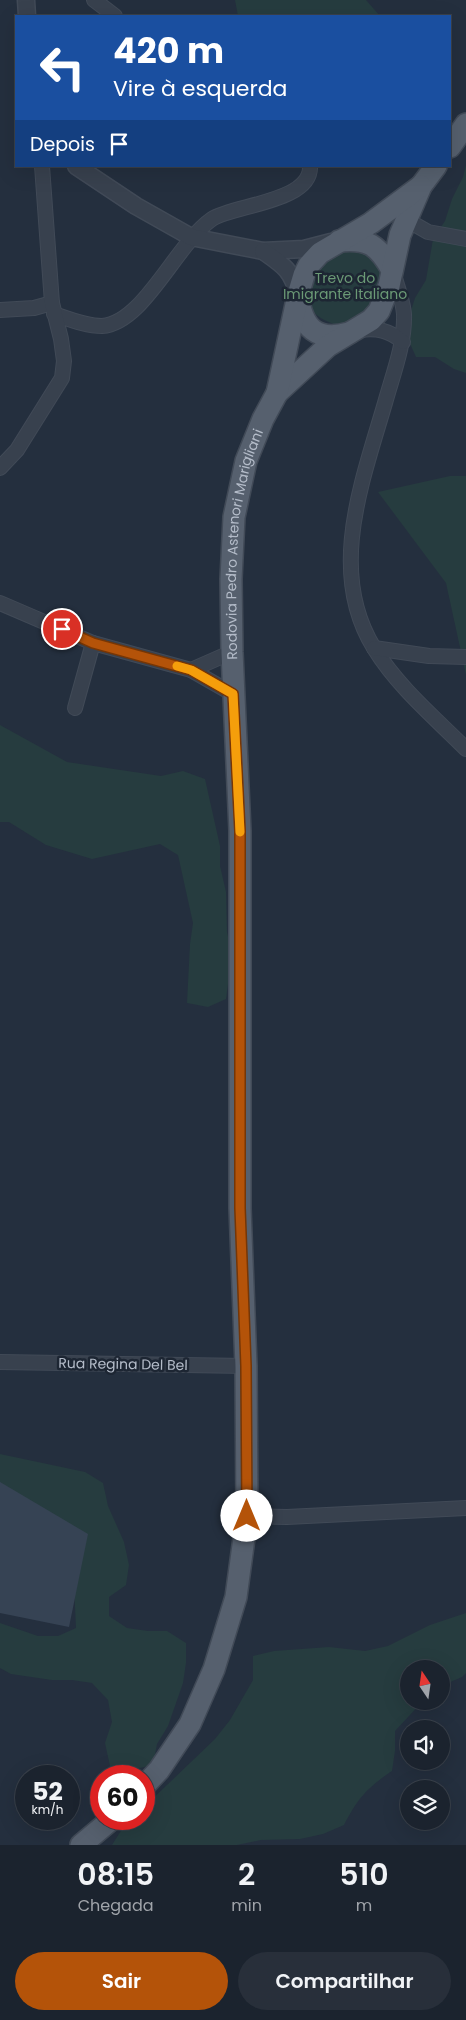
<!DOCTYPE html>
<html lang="pt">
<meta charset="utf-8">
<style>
body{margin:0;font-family:Poppins,sans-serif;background:#282f3a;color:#f1f3f6;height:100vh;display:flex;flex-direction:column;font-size:19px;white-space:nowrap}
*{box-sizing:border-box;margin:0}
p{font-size:16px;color:#a0a4aa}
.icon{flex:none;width:28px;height:28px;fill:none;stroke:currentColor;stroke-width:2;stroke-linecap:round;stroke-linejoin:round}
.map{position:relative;height:1845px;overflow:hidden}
.details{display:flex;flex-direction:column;background:#1b232e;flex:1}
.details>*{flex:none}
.banner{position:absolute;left:15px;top:15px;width:436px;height:152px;border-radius:0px;box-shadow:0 5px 20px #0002,0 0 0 1px #39404a;background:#1a4fa0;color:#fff;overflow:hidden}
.needle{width:32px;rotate:347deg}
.tools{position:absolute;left:400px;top:1660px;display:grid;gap:10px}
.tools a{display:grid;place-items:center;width:50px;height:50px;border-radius:50%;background:#1b232e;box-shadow:0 5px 20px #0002,0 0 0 1px #39404a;font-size:25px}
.speed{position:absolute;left:15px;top:1765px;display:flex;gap:10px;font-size:25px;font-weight:700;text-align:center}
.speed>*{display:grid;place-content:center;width:65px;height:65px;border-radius:50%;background:#1b232e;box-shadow:0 5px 20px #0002,0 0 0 1px #39404a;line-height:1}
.speed small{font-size:12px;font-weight:400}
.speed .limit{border:8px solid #d22;background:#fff;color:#111}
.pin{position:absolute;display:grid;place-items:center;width:42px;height:42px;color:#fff;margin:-21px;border:2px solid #fff;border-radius:50%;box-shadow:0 1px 5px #0007}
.me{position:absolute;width:55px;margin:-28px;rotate:0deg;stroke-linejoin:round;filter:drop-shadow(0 0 4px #0008)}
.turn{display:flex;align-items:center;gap:18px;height:105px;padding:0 15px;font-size:22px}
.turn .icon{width:65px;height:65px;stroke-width:2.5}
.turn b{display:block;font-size:35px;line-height:42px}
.then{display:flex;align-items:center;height:48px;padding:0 15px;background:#0003;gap:10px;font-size:19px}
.eta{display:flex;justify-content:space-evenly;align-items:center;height:85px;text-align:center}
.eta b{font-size:30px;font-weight:600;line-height:35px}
.cta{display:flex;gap:10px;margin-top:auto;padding:10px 15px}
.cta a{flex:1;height:58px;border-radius:30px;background:#b45309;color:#fff;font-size:20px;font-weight:600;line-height:58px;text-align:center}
.cta a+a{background:#282f3a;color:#f1f3f6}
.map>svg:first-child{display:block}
</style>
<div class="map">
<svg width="466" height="1845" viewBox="0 0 466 1845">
<rect width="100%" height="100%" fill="#242f3e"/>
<g fill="#263c3f">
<path d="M235 0H366L380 16H238Z"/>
<path d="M466 165V373L454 369 435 357H416L408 339V320L415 298 426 280 433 239 445 221 452 199 463 177Z"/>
<path d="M343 245 369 253 384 276 382 302 342 326C326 323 309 314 306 297 304 290 306 280 307 272Z"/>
<path d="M450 476H466V675L446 583 378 492Z"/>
<path d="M0 725 67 762 161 776 183 771 205 779 220 846V866L226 892 227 932 232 954 226 999 208 1007 187 1003 190 944 193 923 178 855 160 844 92 859 46 845 9 822H0Z"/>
<path d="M0 1454 85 1472 103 1483 108 1506 124 1542 129 1565 126 1585 109 1597V1616L127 1628 148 1631H167L186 1643V1663L183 1683 168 1726 157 1744 153 1765 131 1770 110 1766 105 1743 112 1722 108 1700 92 1683 72 1680H52L11 1674 0 1668V1623L38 1636H58L76 1628 74 1585 0 1507Z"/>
<path d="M466 1613V1673L462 1677 441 1686V1669H409V1701H423L395 1731V1751L392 1771C367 1788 358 1798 344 1825L323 1834 300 1839 261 1840 237 1845H112L124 1826 132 1819H144V1807L215 1739 230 1720 253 1680V1656L274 1651 329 1647 365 1651 388 1646 430 1625Z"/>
</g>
<path fill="#364354" d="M0 1482 88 1534 69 1627 0 1613Z"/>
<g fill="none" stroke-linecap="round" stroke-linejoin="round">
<g stroke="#414a57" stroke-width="16">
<g id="minor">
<path d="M94 0 115 16"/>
<path d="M407 220 428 232 466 239"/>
<path d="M394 274C397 287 403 300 404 314 405 344 393 374 385 403 362 482 327 572 374 648 398 687 434 717 466 749"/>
<path d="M0 310 34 308 52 303"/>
<path d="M54 314C69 319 86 326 102 326 144 323 176 244 212 219 233 205 312 202 310 166"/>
<path d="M360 330C377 328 389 330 403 342"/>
<path d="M0 468 17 450 62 378 64 361 61 339 52 303 42 166"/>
<path d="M0 603 93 643 191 670 233 694"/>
<path d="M374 648 429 656 466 657"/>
<path d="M191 670 232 652"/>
<path d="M75 708 93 643"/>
<path d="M0 1362 246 1366"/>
<path d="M247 1516 287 1517 466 1508"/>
</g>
</g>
<g stroke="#414a57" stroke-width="19">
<g id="tertiary">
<path d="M26 0 27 16"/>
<path d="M76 166 136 206 191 237 263 251 304 249 331 242"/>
<path d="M263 251C283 265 292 270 298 295"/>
</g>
</g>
<g stroke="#414a57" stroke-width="24">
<g id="primary">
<path d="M450 147 466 124"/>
<path d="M339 241C368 238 378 245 392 270"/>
<path d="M298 297C303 328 316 342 349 333"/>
<path d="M277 393 328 346 371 320 379 311 389 286 400 235 421 186 436 166"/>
<path id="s1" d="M144 1786 159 1770 190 1724 214 1669 236 1597 247 1516 246 1366 240 1208V831L232 652 231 579 234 517 246 461 263 419 277 393 298 295 304 275 309 265 320 253 371 223 421 186"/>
<path d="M81 1845 112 1819"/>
</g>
</g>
<use href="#minor" stroke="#38414e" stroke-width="14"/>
<use href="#tertiary" stroke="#38414e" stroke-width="16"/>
<use href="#primary" stroke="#56606e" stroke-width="21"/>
</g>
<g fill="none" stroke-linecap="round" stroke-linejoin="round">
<g stroke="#753606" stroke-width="12">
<path id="route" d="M62 629 93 643 191 670 233 694 240 831V1208L246 1366 247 1516"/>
</g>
<use href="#route" stroke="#b45309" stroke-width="9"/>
<path stroke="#f59e0b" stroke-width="9" d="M177 666 191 670 233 694 240 832"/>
</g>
<g text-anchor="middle" stroke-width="5" stroke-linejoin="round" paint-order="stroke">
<g font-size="14" fill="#6b9a76" stroke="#1d2633">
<text x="345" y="283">Trevo do<tspan x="345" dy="16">Imigrante Italiano</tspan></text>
</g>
<g font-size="14" fill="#b4bcc9" stroke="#1d2633">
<text dy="5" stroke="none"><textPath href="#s1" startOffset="1268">Rodovia Pedro Astenori Marigliani</textPath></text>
<text transform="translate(123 1364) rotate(1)" y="5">Rua Regina Del Bel</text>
</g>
</g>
</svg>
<div class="tools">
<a><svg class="needle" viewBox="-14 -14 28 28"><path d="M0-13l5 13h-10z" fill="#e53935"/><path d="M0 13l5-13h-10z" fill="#a0a4aa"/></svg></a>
<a><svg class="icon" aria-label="sound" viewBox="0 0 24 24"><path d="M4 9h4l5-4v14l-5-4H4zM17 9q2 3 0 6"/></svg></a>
<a><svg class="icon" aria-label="layers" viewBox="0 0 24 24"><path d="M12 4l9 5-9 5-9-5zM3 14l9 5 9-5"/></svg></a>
</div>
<div class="speed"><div>52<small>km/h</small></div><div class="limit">60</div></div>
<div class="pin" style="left:62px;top:629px;background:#d93025"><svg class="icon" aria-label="arrive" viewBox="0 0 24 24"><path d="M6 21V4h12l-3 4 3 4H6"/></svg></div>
<svg class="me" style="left:247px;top:1516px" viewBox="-20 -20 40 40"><circle r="19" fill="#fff"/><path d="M0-13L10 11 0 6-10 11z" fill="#b45309"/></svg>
<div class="banner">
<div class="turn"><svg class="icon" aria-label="left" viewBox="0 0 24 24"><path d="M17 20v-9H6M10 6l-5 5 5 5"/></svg><div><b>420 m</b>Vire à esquerda</div></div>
<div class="then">Depois<svg class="icon" aria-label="arrive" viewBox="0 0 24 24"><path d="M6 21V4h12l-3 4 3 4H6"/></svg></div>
</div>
</div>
<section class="details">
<div class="eta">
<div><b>08:15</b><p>Chegada</p></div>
<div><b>2</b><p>min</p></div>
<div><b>510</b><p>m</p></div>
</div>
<div class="cta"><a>Sair</a><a>Compartilhar</a></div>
</section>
